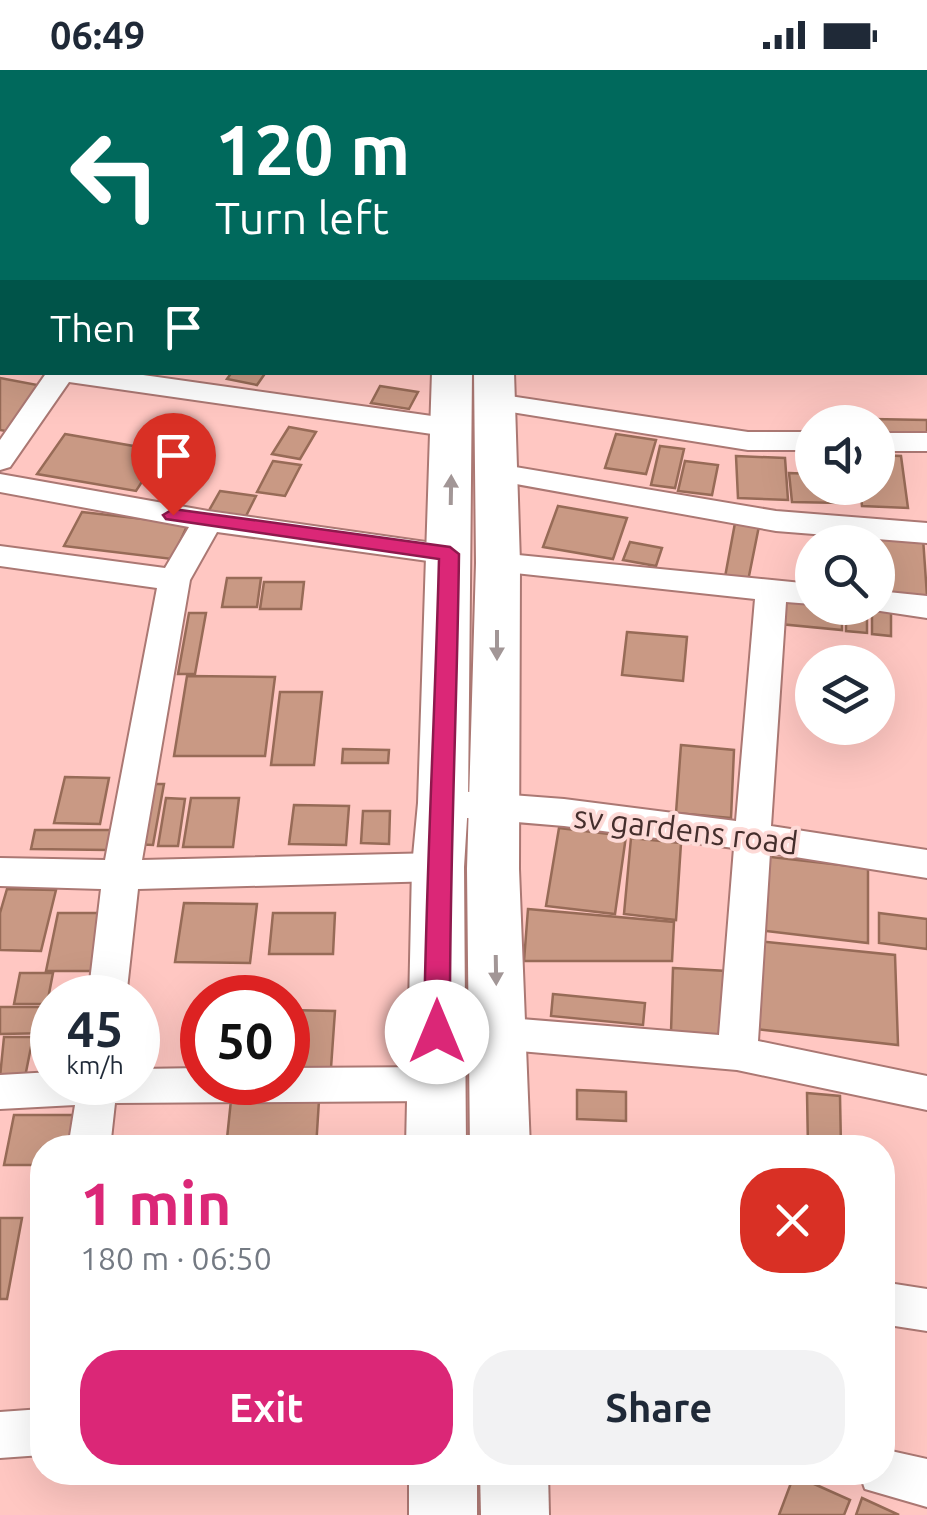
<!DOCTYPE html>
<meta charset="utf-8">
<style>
body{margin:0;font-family:Ubuntu,sans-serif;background:#f2f2f3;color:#1f2937;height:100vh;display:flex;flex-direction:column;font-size:38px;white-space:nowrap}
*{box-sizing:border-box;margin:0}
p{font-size:32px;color:#747a83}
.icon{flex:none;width:55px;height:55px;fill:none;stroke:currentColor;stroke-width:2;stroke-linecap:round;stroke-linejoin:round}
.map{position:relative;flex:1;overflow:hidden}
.details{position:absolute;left:30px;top:1065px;width:865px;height:350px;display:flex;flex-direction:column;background:#fff;border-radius:40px;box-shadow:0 10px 40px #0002}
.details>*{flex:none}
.banner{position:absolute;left:0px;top:0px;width:928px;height:305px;box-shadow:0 10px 40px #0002;background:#00695c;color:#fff;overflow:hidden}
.tools{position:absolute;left:795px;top:335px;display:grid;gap:20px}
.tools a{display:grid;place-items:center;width:100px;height:100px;border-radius:50%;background:#fff;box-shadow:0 10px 40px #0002;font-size:50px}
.speed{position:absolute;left:30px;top:905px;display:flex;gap:20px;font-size:50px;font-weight:700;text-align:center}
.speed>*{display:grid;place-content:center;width:130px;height:130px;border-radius:50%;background:#fff;box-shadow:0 10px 40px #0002;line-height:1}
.speed small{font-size:25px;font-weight:400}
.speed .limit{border:15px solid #d22;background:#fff;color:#111}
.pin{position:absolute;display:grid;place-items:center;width:85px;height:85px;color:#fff;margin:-102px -42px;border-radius:50% 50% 50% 0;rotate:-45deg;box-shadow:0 0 10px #0007}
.pin .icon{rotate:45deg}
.me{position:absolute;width:110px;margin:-55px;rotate:0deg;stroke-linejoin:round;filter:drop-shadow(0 0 8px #0008)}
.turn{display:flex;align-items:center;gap:35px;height:210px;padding:0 50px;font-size:45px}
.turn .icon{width:130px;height:130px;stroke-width:2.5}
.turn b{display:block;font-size:70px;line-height:85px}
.then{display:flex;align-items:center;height:95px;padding:0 50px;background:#0003;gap:20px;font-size:38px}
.round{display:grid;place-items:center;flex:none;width:105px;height:105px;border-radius:40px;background:#f2f2f3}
.headline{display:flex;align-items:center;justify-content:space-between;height:170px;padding:0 50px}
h1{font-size:60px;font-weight:700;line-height:75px;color:#db2777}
.action{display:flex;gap:20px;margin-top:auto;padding:20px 50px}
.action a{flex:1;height:115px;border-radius:40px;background:#db2777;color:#fff;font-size:40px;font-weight:700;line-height:115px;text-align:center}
.action a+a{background:#f2f2f3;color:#1f2937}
.status{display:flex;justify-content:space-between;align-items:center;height:70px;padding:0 50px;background:#fff;direction:ltr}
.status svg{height:28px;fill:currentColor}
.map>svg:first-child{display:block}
</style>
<div class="status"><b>06:49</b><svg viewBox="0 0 49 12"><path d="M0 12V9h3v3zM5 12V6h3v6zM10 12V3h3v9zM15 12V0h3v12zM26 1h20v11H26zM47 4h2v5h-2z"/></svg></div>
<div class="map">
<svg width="927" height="1445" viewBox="0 0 927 1445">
<rect width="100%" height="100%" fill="#ffc7c2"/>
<g fill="#c99984" stroke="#976b57" stroke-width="2.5">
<path d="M232 302H266L257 315 227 309Z"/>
<path d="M0 308 48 317 11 362 0 360Z"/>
<path d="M380 316 418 322 409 339 371 333Z"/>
<path d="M872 349 927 350V363L878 362V352Z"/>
<path d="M289 357 316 362 300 389 272 384Z"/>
<path d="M65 364 162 381 136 421 37 404Z"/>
<path d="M616 364 656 370 646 404 605 398Z"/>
<path d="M660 376 684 379 675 418 651 415Z"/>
<path d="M878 385 901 386 908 438 862 436 860 418H878Z"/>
<path d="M736 386 785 388 788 430 738 428Z"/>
<path d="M273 391 301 395 285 426 257 422Z"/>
<path d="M685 391 718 395 712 425 678 421Z"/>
<path d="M789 403 812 404V418H840L842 433 792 432Z"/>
<path d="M220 421 256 426 244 450 207 444Z"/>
<path d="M558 436 627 448 613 489 543 477Z"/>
<path d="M82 442 188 454 172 489 64 476Z"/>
<path d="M735 453 759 456 748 511 725 507Z"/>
<path d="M846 462 923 468 927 526 878 523V472H846Z"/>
<path d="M630 472 662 478 656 496 623 490Z"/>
<path d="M227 508H261L257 537H222Z"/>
<path d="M264 512H304L301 539H260Z"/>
<path d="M781 527 812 530V538H842V560L780 554Z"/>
<path d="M846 538H867V563L846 561Z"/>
<path d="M872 538 891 539V566L872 564Z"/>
<path d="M189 543H206L195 604H178Z"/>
<path d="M627 562 687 567 683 611 622 605Z"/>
<path d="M187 606 275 607 265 686H174Z"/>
<path d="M280 622H322L314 695H271Z"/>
<path d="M681 675 734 680 731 748 676 743Z"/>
<path d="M343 679 389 680 388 693H342Z"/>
<path d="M65 707 109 708 100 754 54 753Z"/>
<path d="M143 714H164L153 775 132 774Z"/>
<path d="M166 728 185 729 178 776H158Z"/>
<path d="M191 728H239L233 777H183Z"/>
<path d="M294 735 349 736 346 775 289 774Z"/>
<path d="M363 741H390L389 774 361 773Z"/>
<path d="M559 758 626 766 615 844 546 836Z"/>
<path d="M35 760H112L108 780 31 779Z"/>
<path d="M631 768 681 773 676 850 624 844Z"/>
<path d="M762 786 868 798V873L758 860Z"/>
<path d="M7 819 56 820 41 881 0 880V843Z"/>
<path d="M184 833 257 834 250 893 175 892Z"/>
<path d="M528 839 674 852 672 891H524Z"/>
<path d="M58 843H110L98 901H46Z"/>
<path d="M273 843H335L333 884H269Z"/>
<path d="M879 843 927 849V879L879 873Z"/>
<path d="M758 871 895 885 898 975 756 959Z"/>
<path d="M673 898 727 901V966L671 962Z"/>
<path d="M20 903H53L47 934H14Z"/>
<path d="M553 924 645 933 643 955 551 946Z"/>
<path d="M0 937H52V963L0 964Z"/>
<path d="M288 940 335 941 331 998 288 997Z"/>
<path d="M4 967H33L25 1007H0Z"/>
<path d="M577 1020 626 1022V1051L577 1049Z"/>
<path d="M807 1023 840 1026 841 1078H808Z"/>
<path d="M231 1030H319L316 1078H226Z"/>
<path d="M14 1045H82L76 1078H42V1095H4Z"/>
<path d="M0 1148H22L7 1229H0Z"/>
<path d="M794 1405 850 1430 844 1445H779Z"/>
<path d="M862 1428 899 1445H856Z"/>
</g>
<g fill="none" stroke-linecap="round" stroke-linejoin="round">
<g stroke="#ab7873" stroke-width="4">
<g id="street">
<rect x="0" y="189" width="2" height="16"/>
<rect x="925" y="196" width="2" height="16"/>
<path d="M2 218V236L0 237V219Z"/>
<path d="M0 286 5 302 0 303Z"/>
<path d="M47 302H122L453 349 463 352 467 358 463 364 453 367 69 312 10 397 0 400V370Z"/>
<path d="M497 324 748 362H812V380H748L487 338 483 332 487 326Z"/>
<rect x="878" y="363" width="49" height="18"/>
<path d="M498 394 776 441 927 453V473L776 461 488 409 483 403 488 397Z"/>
<path d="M0 404 208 441 461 477 465 484 461 491 450 494 217 462 190 510 142 790 438 783 451 787 456 797 451 807 438 811 138 819 126 928H88L101 819 0 816V788L105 790 157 518 0 496V476L165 498 189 457 0 422Z"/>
<path d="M498 483 812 514V534L786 532 771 756 927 780V808L770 783 758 971 927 1006V1040L737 1000 497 979 483 975 477 963 483 951 497 947 719 965 734 778 564 756 443 746 431 742 425 733 431 724 443 720 564 729 736 751 755 529 487 500 483 493 487 486Z"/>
<path d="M878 521 927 526V548L867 539 878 538Z"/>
<path d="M435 997 449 1002 455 1014 449 1026 435 1031 115 1033 110 1078H68L75 1035 0 1039V1005L52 1002V1012H138V999L202 998V1012H288V998Z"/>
<path d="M882 1212 927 1219V1261L882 1254Z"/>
<path d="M42 1339V1385L0 1388V1342Z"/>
<path d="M882 1379 927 1389V1437L865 1419 859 1402H882Z"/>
</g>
</g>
<g stroke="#ab7873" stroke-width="4">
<g id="secondary">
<path d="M224 0H259L261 2H226Z"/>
<path d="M270 0H304L306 2H272Z"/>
<path d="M432 302H472L468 733 464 797 466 1078H406L412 797 418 733Z"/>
<path d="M474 302H514L520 493 519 799 530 1078H470L467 799 476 493Z"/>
<rect x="409" y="1402" width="68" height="43"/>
<path d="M480 1402H548L549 1445H481Z"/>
</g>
</g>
<use href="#street" fill="#fff" fill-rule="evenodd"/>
<use href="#secondary" fill="#fff" fill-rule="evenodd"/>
</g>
<defs><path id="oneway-solid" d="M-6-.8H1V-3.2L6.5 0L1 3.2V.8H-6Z" transform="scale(2.5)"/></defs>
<g fill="#a29696">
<use href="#oneway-solid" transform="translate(451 420) rotate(-89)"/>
<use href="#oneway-solid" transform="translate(497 575) rotate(90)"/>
<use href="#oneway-solid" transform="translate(496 900) rotate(89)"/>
</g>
<path fill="#db2777" stroke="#8e194d" stroke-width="2.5" d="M173 439 450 477 459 484C457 643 449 803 450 962L446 970 437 973 428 970 424 962C426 804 435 647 439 489L166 449 163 445Z"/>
<g text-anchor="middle" stroke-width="8" stroke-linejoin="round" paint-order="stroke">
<g font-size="32" fill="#442e2c" stroke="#fddad7">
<text transform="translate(686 760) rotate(7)" y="11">sv gardens road</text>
</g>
</g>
</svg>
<div class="tools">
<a><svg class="icon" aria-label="sound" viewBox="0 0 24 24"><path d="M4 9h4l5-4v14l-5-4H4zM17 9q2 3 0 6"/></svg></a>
<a><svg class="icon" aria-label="search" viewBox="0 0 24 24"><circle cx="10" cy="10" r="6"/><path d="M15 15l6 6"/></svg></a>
<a><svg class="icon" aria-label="layers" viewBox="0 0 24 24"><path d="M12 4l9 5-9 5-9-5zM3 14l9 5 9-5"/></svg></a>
</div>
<div class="speed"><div>45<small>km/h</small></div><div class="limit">50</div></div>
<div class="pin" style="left:173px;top:445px;background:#d93025"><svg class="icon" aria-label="arrive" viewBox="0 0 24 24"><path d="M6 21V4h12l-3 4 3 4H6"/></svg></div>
<svg class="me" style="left:437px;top:962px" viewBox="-20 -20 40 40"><circle r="19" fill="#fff"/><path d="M0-13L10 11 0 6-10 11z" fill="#db2777"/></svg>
<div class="banner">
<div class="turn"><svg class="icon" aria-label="left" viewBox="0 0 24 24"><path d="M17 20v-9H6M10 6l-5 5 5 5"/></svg><div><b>120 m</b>Turn left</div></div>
<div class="then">Then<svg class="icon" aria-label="arrive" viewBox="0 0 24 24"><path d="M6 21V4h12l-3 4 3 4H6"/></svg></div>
</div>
<section class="details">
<div class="headline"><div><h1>1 min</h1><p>180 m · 06:50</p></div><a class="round" style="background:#d93025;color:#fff"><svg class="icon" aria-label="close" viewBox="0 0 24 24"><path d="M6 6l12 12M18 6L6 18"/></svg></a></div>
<div class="action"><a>Exit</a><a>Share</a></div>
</section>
</div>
